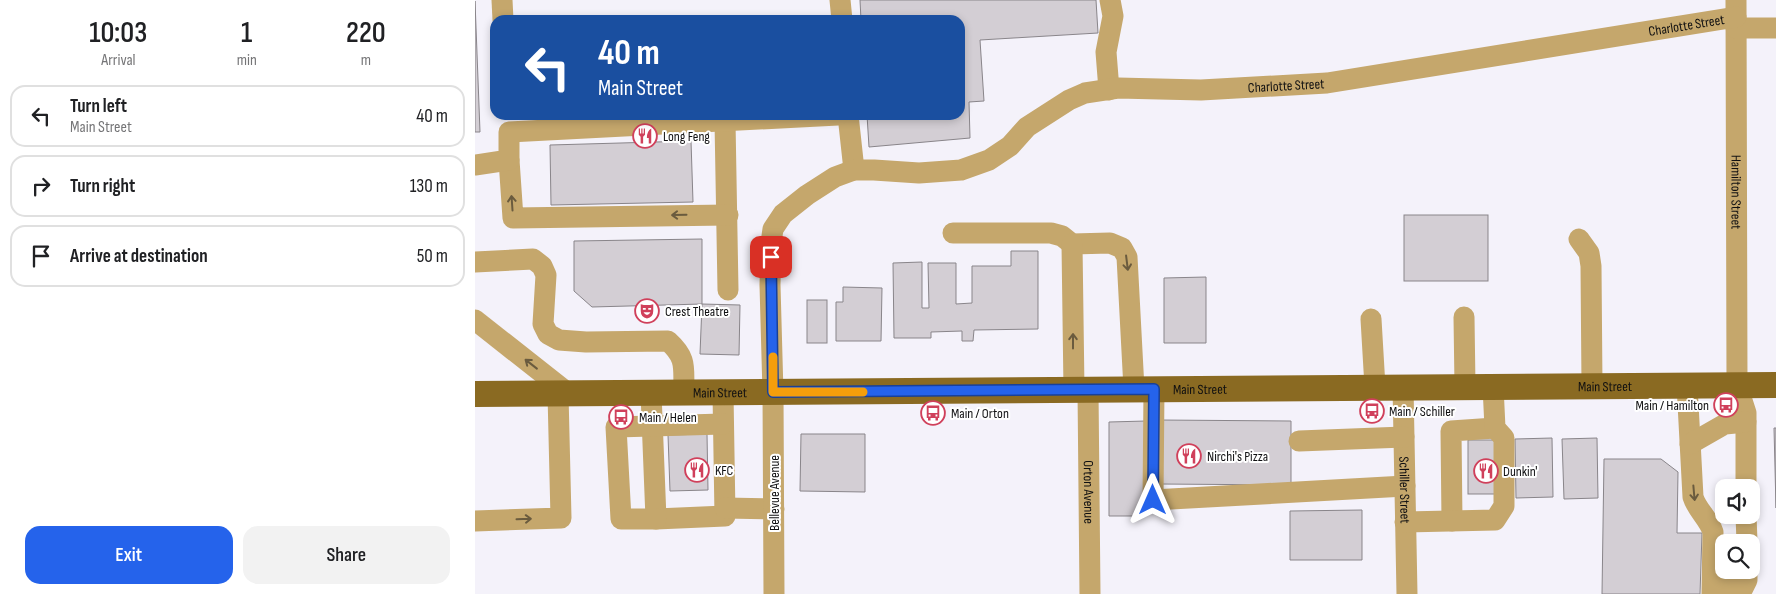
<!DOCTYPE html>
<style>
body{margin:0;font-family:"Sofia Sans Condensed",sans-serif;background:#f2f2f2;color:#202124;height:100vh;display:flex;flex-direction:column;font-size:19px;white-space:nowrap}
*{box-sizing:border-box;margin:0}
p{font-size:16px;color:#757577}
.icon{flex:none;width:28px;height:28px;fill:none;stroke:currentColor;stroke-width:2;stroke-linecap:round;stroke-linejoin:round}
.map{position:relative;flex:1;overflow:hidden}
.details{display:flex;flex-direction:column;background:#fff;width:475px}
.details>*{flex:none}
.hud{position:absolute;left:15px;top:15px;width:475px;height:105px;border-radius:15px;box-shadow:0 2px 8px #0003;background:#1a4fa0;color:#fff;overflow:hidden}
.fabs{position:absolute;left:1240px;top:479px;display:grid;gap:10px}
.fabs a{display:grid;place-items:center;width:45px;height:45px;border-radius:10px;background:#fff;box-shadow:0 2px 8px #0003;font-size:25px}
.pin{position:absolute;display:grid;place-items:center;width:42px;height:42px;color:#fff;margin:-21px;border-radius:10px;box-shadow:0 2px 8px #0006}
.me{position:absolute;width:55px;margin:-28px;rotate:0deg;stroke-linejoin:round;filter:drop-shadow(0 0 4px #0008)}
.turn{display:flex;align-items:center;gap:18px;height:105px;padding:0 25px;font-size:22px}
.turn .icon{width:65px;height:65px;stroke-width:2.5}
.turn b{display:block;font-size:35px;line-height:42px}
.eta{display:flex;justify-content:space-evenly;align-items:center;height:85px;text-align:center}
.eta b{font-size:30px;font-weight:600;line-height:35px}
.button{display:flex;gap:10px;margin-top:auto;padding:10px 25px}
.button a{flex:1;height:58px;border-radius:15px;background:#2563eb;color:#fff;font-size:20px;font-weight:600;line-height:58px;text-align:center}
.button a+a{background:#f2f2f2;color:#202124}
ul{padding:0;list-style:none}
li{display:flex;align-items:center;gap:15px;height:62px;margin:0 10px 8px;padding:0 15px;border:2px solid #e0e0e0;border-radius:15px}
li div{flex:1}
li b{display:block;font-size:19px}
li em{font-style:normal}
main{display:flex;flex:1;min-height:0}
.map>svg:first-child{display:block}
</style>
<main>
<section class="details">
<div class="eta">
<div><b>10:03</b><p>Arrival</p></div>
<div><b>1</b><p>min</p></div>
<div><b>220</b><p>m</p></div>
</div>
<ul>
<li><svg class="icon" aria-label="left" viewBox="0 0 24 24"><path d="M17 20v-9H6M10 6l-5 5 5 5"/></svg><div><b>Turn left</b><p>Main Street</p></div><em>40 m</em></li>
<li><svg class="icon" aria-label="right" viewBox="0 0 24 24"><path d="M7 20v-9h11M14 6l5 5-5 5"/></svg><div><b>Turn right</b></div><em>130 m</em></li>
<li><svg class="icon" aria-label="arrive" viewBox="0 0 24 24"><path d="M6 21V4h12l-3 4 3 4H6"/></svg><div><b>Arrive at destination</b></div><em>50 m</em></li>
</ul>
<div class="button"><a>Exit</a><a>Share</a></div>
</section>
<div class="map">
<svg width="1301" height="594" viewBox="0 0 1301 594">
<rect width="100%" height="100%" fill="#f4f2fa"/>
<g fill="#d3ced4" stroke="#89858a">
<path d="M385 0H621L623 33 505 40 509 101 494 102 495 138 394 147 392 115H485V20H386Z"/>
<path d="M0 1 5 132H0Z"/>
<path d="M216 141 218 202 76 205 75 145Z"/>
<rect x="929" y="215" width="84" height="66"/>
<path d="M227 239V304L117 307 99 291V241Z"/>
<path d="M536 251H563V329L499 330 498 341H487V331L456 332V338H419L418 263 447 262V308H454L453 263H481V304L497 303V266H536Z"/>
<path d="M731 277V343H689V278Z"/>
<path d="M368 287 407 288 406 341H361V302H368Z"/>
<rect x="332" y="300" width="20" height="43"/>
<path d="M227 304 265 305 264 355 225 354Z"/>
<path d="M684 420 816 421V485L684 484Z"/>
<path d="M671 421V516H634V422Z"/>
<path d="M1299 428H1301V508Z"/>
<path d="M232 434 233 490 195 491 193 435Z"/>
<path d="M326 434H390V492L325 491Z"/>
<path d="M1077 438 1078 497 1041 498 1040 439Z"/>
<path d="M1122 438 1123 498 1089 499 1087 439Z"/>
<rect x="993" y="440" width="29" height="54"/>
<path d="M1129 459H1186L1203 472 1202 533H1227L1225 594H1127Z"/>
<path d="M887 510V560H815V511Z"/>
</g>
<g fill="none" stroke-linecap="round" stroke-linejoin="round">
<g stroke="#c5a76c" stroke-width="21">
<path d="M27 0 28 20"/>
<path d="M365 0 367 20"/>
<path id="s1" d="M1261 0 1262 385 1271 413V488"/>
<path d="M1261 28H1301"/>
<path d="M634 90 631 52 638 16 635 0"/>
<path d="M373 115 379 170"/>
<path d="M250 121 253 290"/>
<path d="M34 160 38 218 253 215"/>
<path d="M0 165 34 160V132L363 115"/>
<path d="M478 233H576L587 236 597 244 635 243 647 248 652 257 659 389"/>
<path d="M1104 239 1114 253 1116 266 1117 386"/>
<path d="M597 244 599 390"/>
<path d="M0 262 58 259 67 266 71 275 68 324 73 334 84 340 111 342 193 341C213 359 208 368 209 393"/>
<path d="M989 317 990 386"/>
<path d="M896 319 900 387"/>
<path d="M0 320 94 394"/>
<path d="M1212 385 1218 497C1222 510 1234 519 1238 532L1237 594"/>
<path id="s2" d="M928 386 932 594"/>
<path d="M679 389 678 500 930 486"/>
<path id="s3" d="M613 390 615 594"/>
<path d="M176 393 181 519 250 516 248 393"/>
<path d="M824 441 929 437"/>
<path d="M1215 444 1250 424 1271 422"/>
<path d="M250 508 299 509"/>
<path d="M1271 515 1272 542"/>
<path d="M181 519H146L141 427 248 424"/>
<path d="M0 521 86 518 83 394"/>
<path d="M977 521 976 431 1020 428"/>
<path d="M930 522 1020 520 1029 506V438L1020 428 1018 386"/>
<path d="M1238 589 1268 588 1272 580V570"/>
<path id="s4" d="M299 594 298 393 295 285 296 243 298 229 308 214 332 195 360 177 379 170H399L444 173 486 170 514 160 535 146 552 127 594 100 610 93 643 88 726 90 852 83 1261 17"/>
</g>
<path stroke="#8a6a22" stroke-width="26" id="s5" d="M0 394 1301 385"/>
</g>
<defs><path id="oneway-shaft" d="M-6 0H5M1.5-3L5.5 0L1.5 3" fill="none" stroke-width="1.6" stroke-linecap="round" stroke-linejoin="round" transform="scale(1.25)"/></defs>
<g stroke="#6a5b3e">
<use href="#oneway-shaft" transform="translate(37 203) rotate(-94)"/>
<use href="#oneway-shaft" transform="translate(204 215) rotate(179)"/>
<use href="#oneway-shaft" transform="translate(652 263) rotate(83)"/>
<use href="#oneway-shaft" transform="translate(598 341) rotate(-90)"/>
<use href="#oneway-shaft" transform="translate(56 364) rotate(-142)"/>
<use href="#oneway-shaft" transform="translate(1219 493) rotate(85)"/>
<use href="#oneway-shaft" transform="translate(49 519) rotate(-2)"/>
</g>
<g fill="none" stroke-linecap="round" stroke-linejoin="round">
<g stroke="#184099" stroke-width="12">
<path id="route" d="M296 257 298 392 679 389 678 500"/>
</g>
<use href="#route" stroke="#2563eb" stroke-width="9"/>
<path stroke="#f59e0b" stroke-width="9" d="M298 357V392H388"/>
</g>
<defs>
<g id="restaurant-ring" transform="scale(1.25)"><circle r="9.5" fill="#fff" stroke="#d0405b" stroke-width="1.5"/><path d="M-5-6h1v4h1v-4h1v4h1v-4h1v5L-1.5 .5V6h-2V.5L-5-1ZM5-6V6H3V1.5H1.5Q1.5-4 5-6Z" fill="#d0405b"/></g>
<g id="theatre-ring" transform="scale(1.25)"><circle r="9.5" fill="#fff" stroke="#d0405b" stroke-width="1.5"/><path d="M-5-5.5Q0-4 5-5.5V0Q5 5 0 6Q-5 5-5 0ZM-3.3-2.5H-1v1.5H-3.3ZM1-2.5H3.3v1.5H1ZM-2.8 1Q0 5.5 2.8 1Z" fill="#d0405b"/></g>
<g id="bus-ring" transform="scale(1.25)"><circle r="9.5" fill="#fff" stroke="#d0405b" stroke-width="1.5"/><path d="M-5-6H5V4H4V6H2V4H-2V6H-4V4H-5ZM-3.5-4V0h7V-4ZM-3.5 1.2v1.5H-2V1.2ZM2 1.2v1.5H3.5V1.2Z" fill="#d0405b"/></g>
</defs>
<g fill-rule="evenodd">
<use href="#restaurant-ring" x="170" y="136"/>
<use href="#theatre-ring" x="172" y="311"/>
<use href="#bus-ring" x="1251" y="405"/>
<use href="#bus-ring" x="897" y="411"/>
<use href="#bus-ring" x="458" y="413"/>
<use href="#bus-ring" x="146" y="417"/>
<use href="#restaurant-ring" x="714" y="456"/>
<use href="#restaurant-ring" x="222" y="470"/>
<use href="#restaurant-ring" x="1011" y="471"/>
</g>
<g text-anchor="middle" stroke-width="4" stroke-linejoin="round" paint-order="stroke">
<g font-size="14" fill="#0f0f11" stroke="#fff">
<text dy="5" stroke="none"><textPath href="#s4" startOffset="1329">Charlotte Street</textPath></text>
<text dy="5" stroke="none"><textPath href="#s4" startOffset="924">Charlotte Street</textPath></text>
<text dy="5" stroke="none"><textPath href="#s1" startOffset="192">Hamilton Street</textPath></text>
<text dy="5" stroke="none"><textPath href="#s5" startOffset="1130">Main Street</textPath></text>
<text dy="5" stroke="none"><textPath href="#s5" startOffset="725">Main Street</textPath></text>
<text dy="5" stroke="none"><textPath href="#s5" startOffset="245">Main Street</textPath></text>
<text dy="5" stroke="none"><textPath href="#s2" startOffset="104">Schiller Street</textPath></text>
<text dy="5" stroke="none"><textPath href="#s3" startOffset="102">Orton Avenue</textPath></text>
<text transform="translate(299 493) rotate(-90)" y="5">Bellevue Avenue</text>
</g>
<g font-size="14" fill="#0f0f11" stroke="#fff" text-anchor="start">
<text x="188" y="141">Long Feng</text>
<text x="190" y="316">Crest Theatre</text>
<text x="1234" y="410" text-anchor="end">Main / Hamilton</text>
<text x="914" y="416">Main / Schiller</text>
<text x="476" y="418">Main / Orton</text>
<text x="164" y="422">Main / Helen</text>
<text x="732" y="461">Nirchi's Pizza</text>
<text x="240" y="475">KFC</text>
<text x="1028" y="476">Dunkin'</text>
</g>
</g>
</svg>
<div class="fabs">
<a><svg class="icon" aria-label="sound" viewBox="0 0 24 24"><path d="M4 9h4l5-4v14l-5-4H4zM17 9q2 3 0 6"/></svg></a>
<a><svg class="icon" aria-label="search" viewBox="0 0 24 24"><circle cx="10" cy="10" r="6"/><path d="M15 15l6 6"/></svg></a>
</div>
<div class="pin" style="left:296px;top:257px;background:#d93025"><svg class="icon" aria-label="arrive" viewBox="0 0 24 24"><path d="M6 21V4h12l-3 4 3 4H6"/></svg></div>
<svg class="me" style="left:678px;top:500px" viewBox="-20 -20 40 40"><path d="M0-17L14 15 0 8-14 15z" fill="#2563eb" stroke="#fff" stroke-width="4"/></svg>
<div class="hud">
<div class="turn"><svg class="icon" aria-label="left" viewBox="0 0 24 24"><path d="M17 20v-9H6M10 6l-5 5 5 5"/></svg><div><b>40 m</b>Main Street</div></div>
</div>
</div>
</main>
